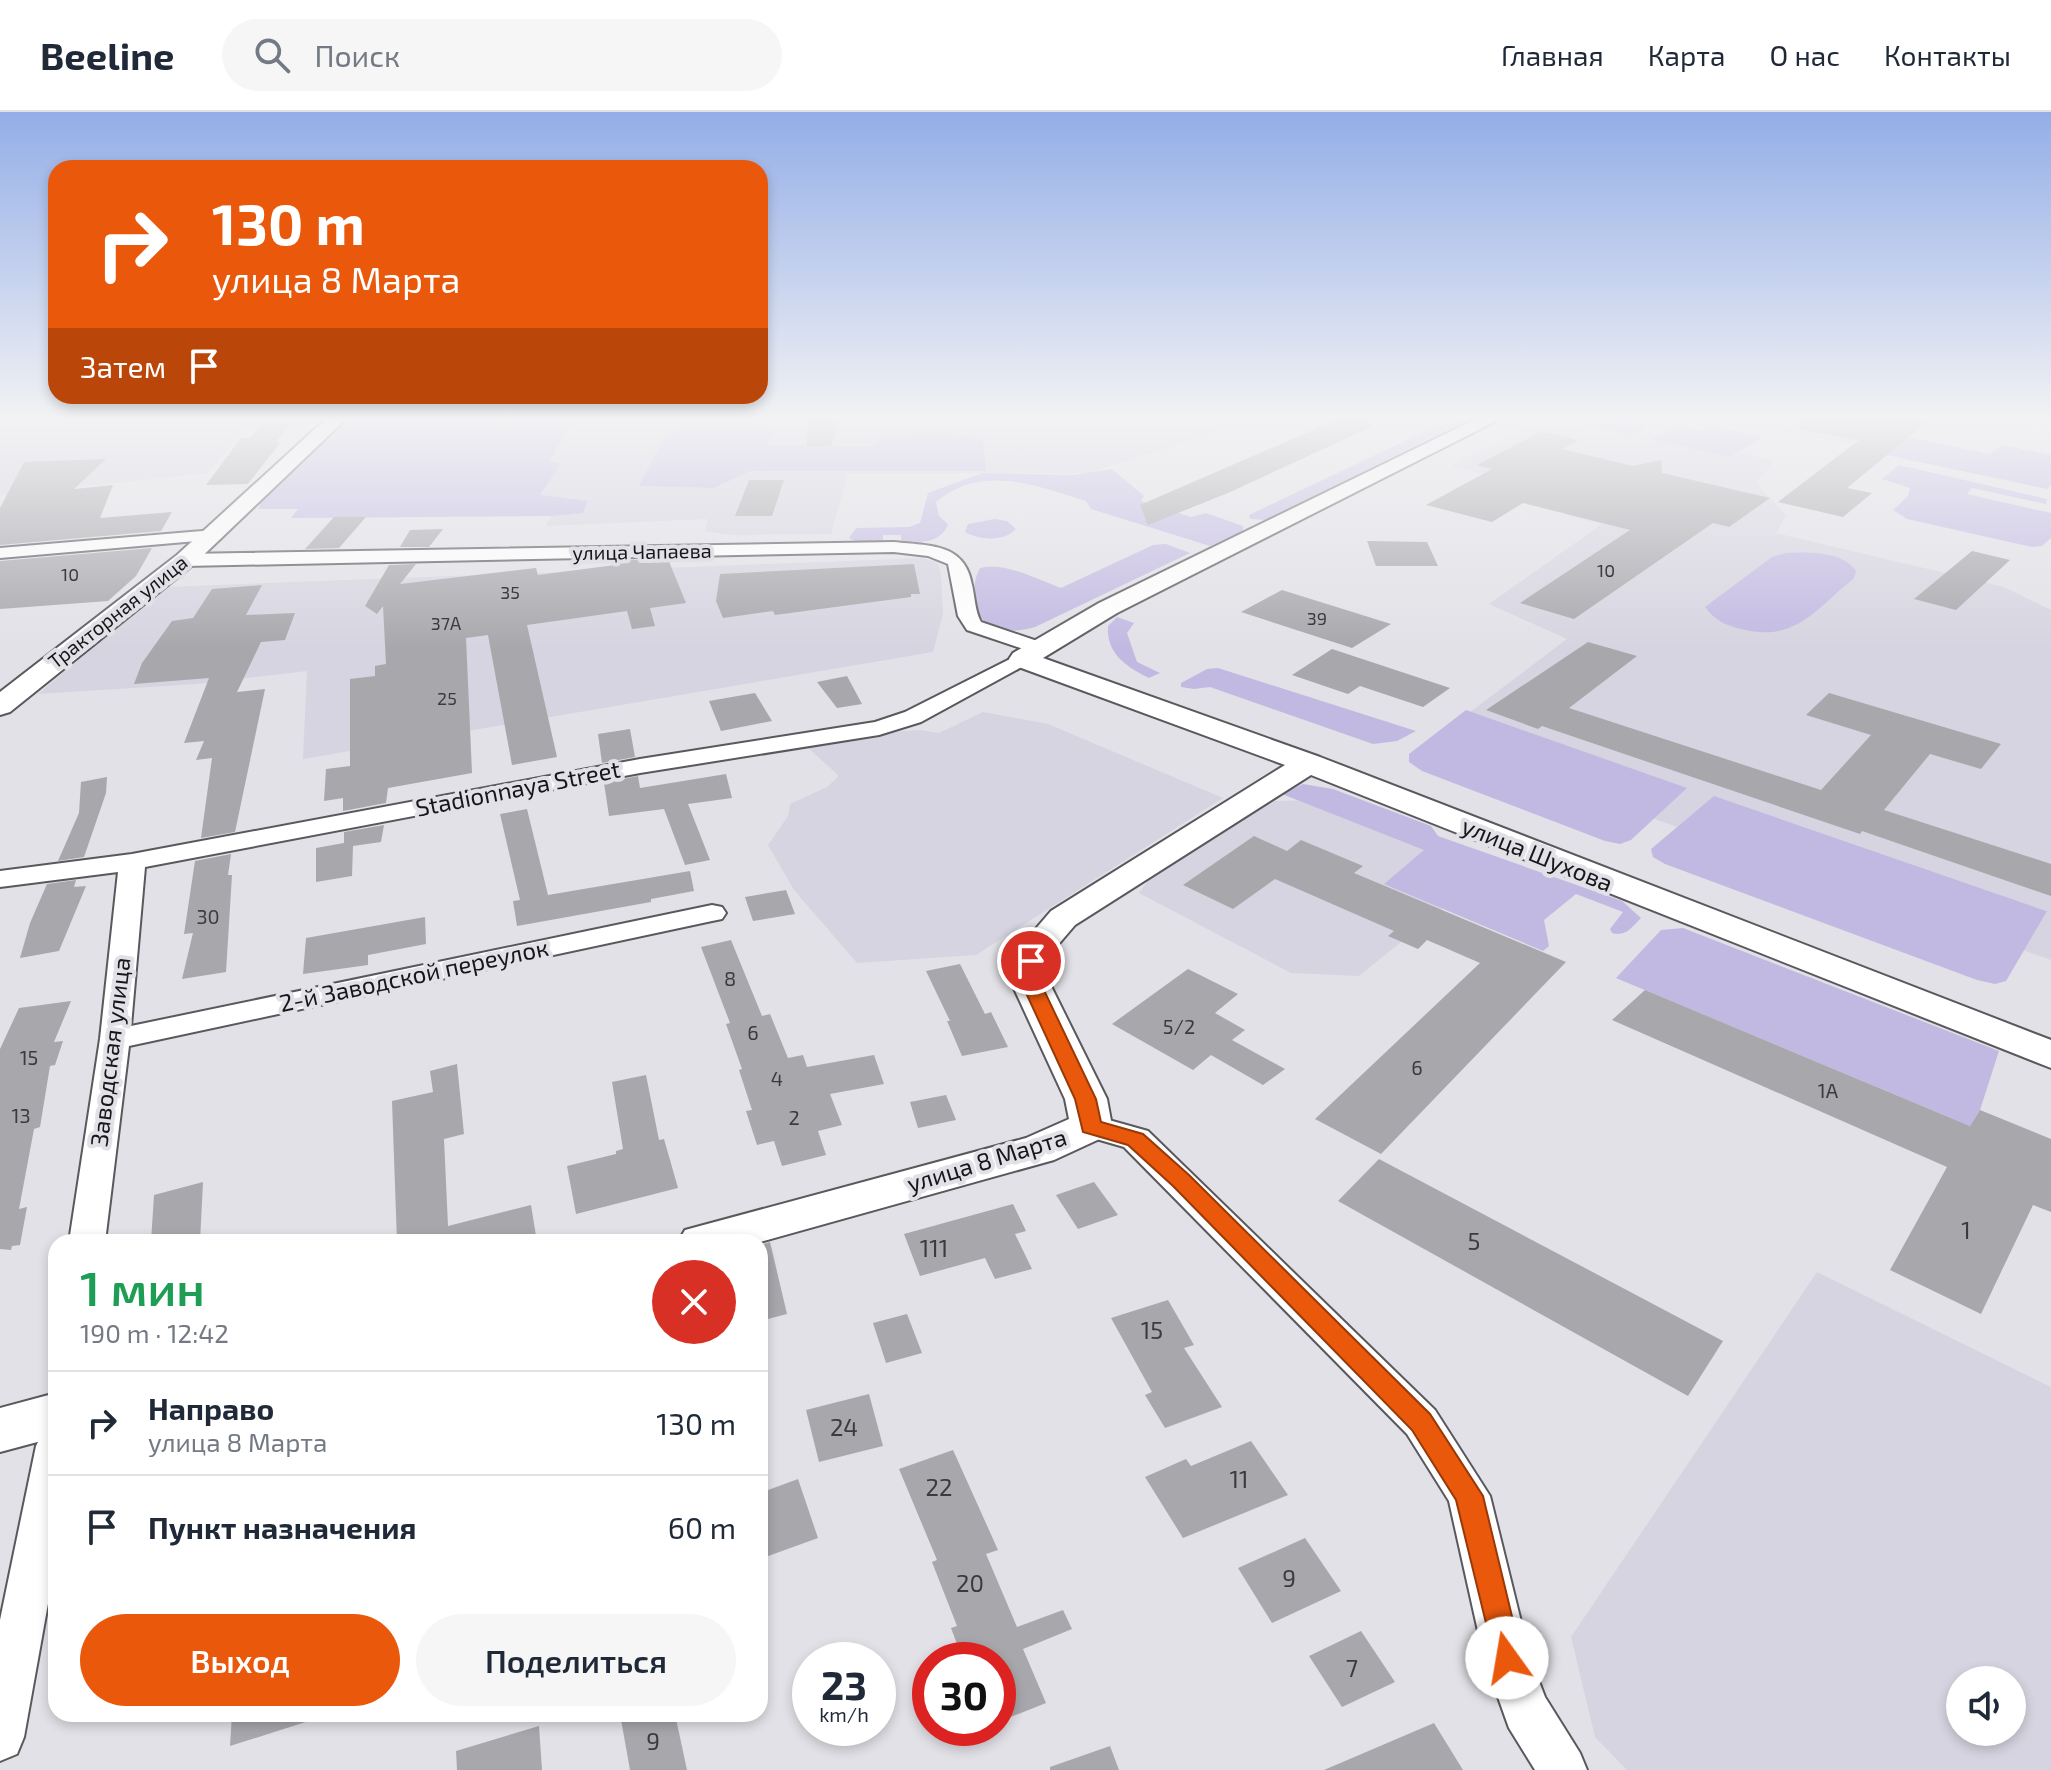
<!DOCTYPE html>
<html lang="ru">
<meta charset="utf-8">
<style>
body{margin:0;font-family:"Exo 2",sans-serif;background:#f6f6f7;color:#1f2937;height:100vh;display:flex;flex-direction:column;font-size:30px;white-space:nowrap}
*{box-sizing:border-box;margin:0}
p{font-size:26px;color:#747a83}
.icon{flex:none;width:44px;height:44px;fill:none;stroke:currentColor;stroke-width:2;stroke-linecap:round;stroke-linejoin:round}
.map{position:relative;flex:1;overflow:hidden}
.drawer{position:absolute;left:48px;top:1122px;width:720px;height:488px;display:flex;flex-direction:column;background:#fff;border-radius:24px;box-shadow:0 4px 12px #0003}
.drawer>*{flex:none}
.hud{position:absolute;left:48px;top:48px;width:720px;height:244px;border-radius:24px;box-shadow:0 4px 12px #0003;background:#ea580c;color:#fff;overflow:hidden}
.tools{position:absolute;left:1946px;top:1554px;display:grid;gap:16px}
.tools a{display:grid;place-items:center;width:80px;height:80px;border-radius:50%;background:#fff;box-shadow:0 4px 12px #0003;font-size:40px}
.speed{position:absolute;left:792px;top:1530px;display:flex;gap:16px;font-size:40px;font-weight:700;text-align:center}
.speed>*{display:grid;place-content:center;width:104px;height:104px;border-radius:50%;background:#fff;box-shadow:0 4px 12px #0003;line-height:1}
.speed small{font-size:20px;font-weight:400}
.speed .limit{border:12px solid #d22;background:#fff;color:#111}
.pin{position:absolute;display:grid;place-items:center;width:68px;height:68px;color:#fff;margin:-34px;border:4px solid #fff;border-radius:50%;box-shadow:0 2px 8px #0007}
.me{position:absolute;width:88px;margin:-44px;rotate:347deg;stroke-linejoin:round;filter:drop-shadow(0 0 6px #0008)}
.turn{display:flex;align-items:center;gap:28px;height:168px;padding:0 32px;font-size:36px}
.turn .icon{width:104px;height:104px;stroke-width:2.5}
.turn b{display:block;font-size:56px;line-height:68px}
.then{display:flex;align-items:center;height:76px;padding:0 32px;background:#0003;gap:16px;font-size:30px}
.round{display:grid;place-items:center;flex:none;width:84px;height:84px;border-radius:42px;background:#f6f6f7}
.head{display:flex;align-items:center;justify-content:space-between;height:136px;padding:0 32px}
h1{font-size:48px;font-weight:600;line-height:60px;color:#1e9e55}
.primary-button{display:flex;gap:16px;margin-top:auto;padding:16px 32px}
.primary-button a{flex:1;height:92px;border-radius:48px;background:#ea580c;color:#fff;font-size:32px;font-weight:600;line-height:92px;text-align:center}
.primary-button a+a{background:#f6f6f7;color:#1f2937}
ul{padding:0;list-style:none}
li{display:flex;align-items:center;gap:24px;height:104px;padding:0 32px;border-top:2px solid #e0e1e3}
li div{flex:1}
li b{display:block;font-size:30px}
li em{font-style:normal}
header{display:flex;align-items:center;gap:48px;box-sizing:border-box;height:112px;padding:0 40px;background:#fff;border-bottom:2px solid #e0e1e3}
header strong{font-size:38px}
nav{display:flex;gap:44px;margin-inline-start:auto;font-size:28px}
.search{width:560px;height:72px;background:#f6f6f7;display:flex;align-items:center;gap:20px;box-sizing:border-box;padding:0 28px;border-radius:44px;color:#747a83;font-size:30px}
.map>svg:first-child{display:block}
</style>
<header>
<strong>Beeline</strong>
<div class="search"><svg class="icon" aria-label="search" viewBox="0 0 24 24"><circle cx="10" cy="10" r="6"/><path d="M15 15l6 6"/></svg>Поиск</div>
<nav><a>Главная</a><a>Карта</a><a>О нас</a><a>Контакты</a></nav>
</header>
<div class="map">
<svg width="2051" height="1658" viewBox="0 0 2051 1658">
<rect width="100%" height="100%" fill="#e2e1e7"/>
<g fill="#d6d4e0" fill-rule="evenodd">
<path d="M0 305H258L207 361 0 383Z"/>
<path d="M392 305H1265L1088 361H848L831 422 732 423 705 419 708 407 546 414 551 404 298 406Z"/>
<path d="M1549 305H1579L1775 349 1756 371 1786 403 1776 421 2004 475 2051 498V848L1433 628 1567 527 1489 492 1602 412 1564 402 1585 388 1451 354Z"/>
<path d="M1704 305H1939L1902 330 1850 333Z"/>
<path d="M922 446 937 450 941 461 943 502 933 540 303 647 307 559 196 572 38 582 166 475Z"/>
<path d="M983 600 1048 612 1223 686 976 843 857 851 794 778 768 733 788 704 790 692 827 675 839 664 807 635 901 619 921 618 939 621Z"/>
<path d="M1315 688 1460 745 1463 780 1359 864 1291 861 1139 781 1150 766 1275 689Z"/>
<path d="M1817 1160 2051 1275V1658H1627L1595 1625 1571 1525ZM2012 1568V1620H1960V1568Z"/>
</g>
<g fill="#c2b9e2">
<path d="M349 305 575 308 549 349 561 352 540 383 588 389 583 401 552 404 291 406 298 397H258L261 390Z"/>
<path d="M1455 305H1473L1265 408 1250 407 1249 403Z"/>
<path d="M1588 305H1651L1661 307 1630 323 1577 311Z"/>
<path d="M1677 313 1701 318 1709 313 1763 325 1729 345 1651 327Z"/>
<path d="M689 316H768L772 318 766 333 875 335 883 322 949 321 983 328 986 359H750L714 376 639 374 666 322Z"/>
<path d="M1892 322 1990 342 2003 333 2051 343V373L2047 377 1867 339Z"/>
<path d="M1899 353 2047 387 2046 392 1972 376 1967 382 2051 401V426L2042 434 2032 435 1907 407 1893 398 1908 384 1910 376 1882 367Z"/>
<path d="M1112 357 1144 384 1141 389 1191 405 1206 401 1243 414V419L1210 434 1091 397 1086 389C1036 374 982 351 936 390L939 404 948 412C941 432 920 430 902 431L901 423H883V431H859L849 426 856 416 909 415 920 411 928 381 982 361 1073 363Z"/>
<path d="M995 407 1007 409 1016 417C1004 430 980 428 965 420L968 412Z"/>
<path d="M1166 432 1190 441 1035 515C1008 523 978 520 975 487 974 474 974 468 980 456 1006 450 1036 467 1061 476L1153 433Z"/>
<path d="M1786 441C1807 440 1843 439 1856 459L1854 466C1815 498 1795 531 1741 517 1725 513 1714 508 1705 495L1772 445Z"/>
<path d="M1117 505 1134 511 1127 521 1137 550 1160 561 1149 566C1127 555 1106 542 1108 514Z"/>
<path d="M1218 556 1416 619 1397 629 1373 632 1210 575 1194 577 1181 575V571L1207 557Z"/>
<path d="M1466 598 1687 676 1631 728 1620 732 1605 729 1422 659 1409 650V642Z"/>
<path d="M1303 672 1333 677 1431 714 1438 724 1622 789 1641 806C1632 815 1626 825 1612 821L1610 817 1623 800 1576 782 1544 808 1549 834 1543 839 1384 772 1424 738 1282 682Z"/>
<path d="M1714 684 2046 799H2047L2006 869 1995 872 1977 868 1665 752 1653 745 1651 737Z"/>
<path d="M1683 816 1999 939 1980 998 1970 1014 1616 866 1661 818Z"/>
</g>
<g fill="#a8a7ac">
<path d="M295 305 276 330H281L248 372 206 373 241 326H250L266 306Z"/>
<path d="M810 305H840L831 334H806Z"/>
<path d="M1343 305H1367L1371 315 1228 381 1148 413 1140 393Z"/>
<path d="M1800 305H1902L1927 310 1847 376 1872 381 1843 405 1778 390 1859 328 1799 317Z"/>
<path d="M1542 319 1579 328 1562 337 1633 354 1661 348 1662 361 1770 386 1729 415 1713 411 1574 507 1520 491 1630 418 1523 391 1492 410 1426 393 1492 357 1477 353Z"/>
<path d="M106 347 74 377 113 373 100 406 172 400 161 419 0 433V396L24 350Z"/>
<path d="M749 368H784L772 404H735Z"/>
<path d="M334 405H366L339 436 305 437Z"/>
<path d="M443 417 429 435H400L410 418Z"/>
<path d="M1367 429 1427 430 1438 454H1376Z"/>
<path d="M152 436 136 464 108 489 0 497V449Z"/>
<path d="M1972 439 2010 448 1956 498 1914 487Z"/>
<path d="M668 447 686 491 650 496 655 514 632 517 627 499 527 513 557 645 512 653 488 523 466 526 472 661 388 676 386 691 343 699V686L324 689 326 657 350 654V567L375 564V554L386 552 383 494 377 502 365 494 389 453 416 452 400 472 536 456 538 463 615 453 617 448Z"/>
<path d="M914 452 920 482H911V485L775 503 773 499 723 506 716 489 720 462Z"/>
<path d="M262 473 246 503 295 501 285 528 261 530 237 580 265 577 235 720 201 726 212 646 196 648 204 629 184 631 209 566 134 572 142 551 172 509 193 506 212 477Z"/>
<path d="M1282 478 1391 512 1352 536 1241 500Z"/>
<path d="M1588 530 1637 544 1569 596 1821 678 1871 623 1806 603 1829 581 2001 632 1981 657 1930 642 1884 698 2051 752V784L1862 719 1860 722 1542 614 1538 617 1486 598Z"/>
<path d="M1332 537 1450 576 1423 595 1360 574 1348 582 1292 563Z"/>
<path d="M847 564 862 592 837 596 817 570Z"/>
<path d="M755 581 772 609 721 619 709 589Z"/>
<path d="M630 617 635 645 602 651 598 622Z"/>
<path d="M726 662 732 686 688 692 710 748 685 753 664 697 609 704 604 671 638 664 640 676Z"/>
<path d="M107 665 106 681 84 745 58 749 79 701 81 670Z"/>
<path d="M527 697 548 783 690 759 694 779 651 787V790L517 814 513 789 520 788 500 702Z"/>
<path d="M384 713 381 730 353 734 352 764 316 770V736L344 731V720Z"/>
<path d="M1254 724 1287 739 1301 728 1363 754 1354 761 1566 850 1381 1042 1315 1007 1480 851 1427 828 1418 837 1388 824 1394 819 1275 767 1233 797 1183 773Z"/>
<path d="M231 742 228 763H232L226 860 182 867 193 821 184 822 195 749Z"/>
<path d="M76 768 74 775 86 774 59 839 20 846 30 811 47 772Z"/>
<path d="M786 778 795 802 753 809 745 785Z"/>
<path d="M425 805 426 832 368 843V853L303 862 306 826Z"/>
<path d="M731 828 762 904 770 902 788 946 803 943 807 955 874 943 884 972 830 982 842 1013 818 1019 826 1043 782 1054 774 1029 757 1033 746 999 752 998 739 958 742 957 726 912 730 911 701 835Z"/>
<path d="M960 852 985 902 991 900 1008 935 962 944 947 909H950L926 859Z"/>
<path d="M1188 857 1238 882 1215 901 1245 918 1232 928 1285 957 1263 973 1211 943 1193 958 1112 912Z"/>
<path d="M1645 878 1970 1014 1980 998 2051 1027V1100L2033 1093 1981 1202 1890 1158 1947 1055 1612 908Z"/>
<path d="M71 889 54 930 63 929 55 953 50 954 40 1015 34 1017 19 1097 27 1095 20 1133 12 1134 11 1138 0 1137V937L19 896Z"/>
<path d="M457 952 464 1022 444 1027 448 1114 531 1093 537 1130H397L392 989 433 980 430 959Z"/>
<path d="M646 963 659 1028 664 1027 678 1076 576 1102 567 1054 616 1042V1039L623 1037 612 970Z"/>
<path d="M946 983 956 1008 918 1016 910 990Z"/>
<path d="M1379 1047 1723 1229 1688 1284 1338 1089Z"/>
<path d="M203 1070 200 1130H151L154 1083Z"/>
<path d="M1094 1070 1118 1103 1078 1117 1056 1083Z"/>
<path d="M1013 1092 1026 1119 1015 1122 1032 1157 995 1167 985 1146 920 1164 904 1122Z"/>
<path d="M770 1130 787 1202 760 1209V1133Z"/>
<path d="M1168 1188 1194 1233 1184 1236 1222 1295 1165 1316 1145 1283 1152 1280 1111 1206Z"/>
<path d="M907 1202 922 1241 886 1251 873 1211Z"/>
<path d="M869 1282 883 1334 819 1350 806 1298Z"/>
<path d="M1251 1329 1288 1383 1183 1426 1145 1365 1186 1347 1191 1354Z"/>
<path d="M953 1338 998 1438 986 1442 1017 1515 1063 1498 1072 1517 1023 1537 1046 1591 998 1610V1548H963L951 1516 957 1514 932 1450 937 1448 899 1357Z"/>
<path d="M798 1367 818 1426 760 1447V1381Z"/>
<path d="M1305 1426 1341 1479 1272 1511 1238 1456Z"/>
<path d="M1361 1519 1395 1570 1342 1595 1309 1544Z"/>
<path d="M232 1602H314L315 1607 230 1634Z"/>
<path d="M620 1602H675L687 1658H630Z"/>
<path d="M1434 1611 1463 1658H1324Z"/>
<path d="M539 1614 542 1658H457L456 1639Z"/>
<path d="M1110 1634 1119 1658H1050V1655Z"/>
</g>
<g fill="none" stroke-linecap="round" stroke-linejoin="round">
<g stroke="#59585d" stroke-width="4">
<g id="minor">
<path d="M214 418 223 423 220 427 0 446V436Z"/>
<path d="M894 430C930 434 965 431 972 473 975 486 975 499 981 510L1049 533 1052 537 1049 541H1035L967 518 958 504 948 452 928 444 894 440 185 454 176 448 185 442Z"/>
<path d="M1022 541 1032 547 1029 551 921 610 879 623 640 661 145 755 131 914 712 793 722 795 726 801 722 807 712 809 129 934 105 1130H69L100 927 118 760 0 775V759L132 742 640 647 875 610 905 600Z"/>
<path d="M1091 1003 1148 1019 1435 1298 1490 1384 1530 1546 1545 1585 1580 1641 1587 1658H1535L1509 1616 1484 1546 1449 1389 1407 1322 1124 1035 1079 1022 1075 1014 1079 1006Z"/>
<path d="M56 1317V1447L24 1625 17 1642 0 1649V1508L36 1334 42 1322Z"/>
</g>
</g>
<g stroke="#59585d" stroke-width="4">
<g id="major">
<path d="M328 305H348L193 453 10 600 0 603V580L177 443Z"/>
<path d="M1480 305H1504L1117 501 1043 546 1320 645 2051 928V956L1311 663 1075 813 1057 834 1049 870 1107 987 1112 1014 1106 1024 1054 1048 760 1130H678L685 1118 1026 1026 1069 1007 1065 987 1011 870 1021 834 1051 799 1285 653 1013 553 1009 547 1013 541 1099 491Z"/>
<path d="M56 1281V1325L0 1340V1296Z"/>
</g>
</g>
<use href="#minor" fill="#fff" fill-rule="evenodd"/>
<use href="#major" fill="#fff" fill-rule="evenodd"/>
</g>
<linearGradient id="sky" x2="0" y2="1"><stop stop-color="#93aee7"/><stop offset="0.57" stop-color="#f2f2f4"/><stop offset="1" stop-color="#f2f2f4" stop-opacity="0"/></linearGradient>
<rect width="2051" height="537" fill="url(#sky)"/>
<path fill="#ea580c" stroke="#983908" stroke-width="2" d="M1031 843 1040 849V870L1096 987 1101 1010 1143 1022 1189 1063 1430 1302 1483 1384 1522 1546 1518 1556 1507 1561 1497 1556 1456 1388 1412 1318 1173 1074 1128 1033 1083 1020 1075 987 1021 870 1022 849Z"/>
<g text-anchor="middle" stroke-width="8" stroke-linejoin="round" paint-order="stroke">
<g font-size="18" fill="#3b3b3e">
<text x="1606" y="465">10</text>
<text x="70" y="469">10</text>
<text x="510" y="487">35</text>
<text x="1317" y="513">39</text>
<text x="446" y="518">37А</text>
<text x="447" y="593">25</text>
</g>
<g font-size="20" fill="#171719" stroke="#e2e1e7">
<text transform="translate(642 440) rotate(-1)" y="7">улица Чапаева</text>
<text transform="translate(118 500) rotate(-38)" y="7">Тракторная улица</text>
</g>
<g font-size="20" fill="#3b3b3e">
<text x="208" y="812">30</text>
<text x="730" y="874">8</text>
<text x="1179" y="922">5/2</text>
<text x="753" y="928">6</text>
<text x="29" y="953">15</text>
<text x="1417" y="963">6</text>
<text x="777" y="974">4</text>
<text x="1828" y="986">1А</text>
<text x="21" y="1011">13</text>
<text x="794" y="1013">2</text>
</g>
<g font-size="24" fill="#171719" stroke="#e2e1e7">
<text transform="translate(518 677) rotate(-11)" y="8">Stadionnaya Street</text>
<text transform="translate(1537 743) rotate(22)" y="8">улица Шухова</text>
<text transform="translate(414 864) rotate(-12)" y="8">2-й Заводской переулок</text>
<text transform="translate(111 940) rotate(-83)" y="8">Заводская улица</text>
<text transform="translate(987 1049) rotate(-17)" y="8">улица 8 Марта</text>
</g>
<g font-size="24" fill="#3b3b3e">
<text x="1966" y="1127">1</text>
<text x="1474" y="1138">5</text>
<text x="934" y="1145">111</text>
<text x="1152" y="1227">15</text>
<text x="844" y="1324">24</text>
<text x="1239" y="1376">11</text>
<text x="939" y="1384">22</text>
<text x="1289" y="1475">9</text>
<text x="970" y="1480">20</text>
<text x="1352" y="1565">7</text>
<text x="653" y="1638">9</text>
</g>
</g>
</svg>
<div class="tools">
<a><svg class="icon" aria-label="sound" viewBox="0 0 24 24"><path d="M4 9h4l5-4v14l-5-4H4zM17 9q2 3 0 6"/></svg></a>
</div>
<div class="speed"><div>23<small>km/h</small></div><div class="limit">30</div></div>
<div class="pin" style="left:1031px;top:849px;background:#d93025"><svg class="icon" aria-label="arrive" viewBox="0 0 24 24"><path d="M6 21V4h12l-3 4 3 4H6"/></svg></div>
<svg class="me" style="left:1507px;top:1546px" viewBox="-20 -20 40 40"><circle r="19" fill="#fff"/><path d="M0-13L10 11 0 6-10 11z" fill="#ea580c"/></svg>
<div class="hud">
<div class="turn"><svg class="icon" aria-label="right" viewBox="0 0 24 24"><path d="M7 20v-9h11M14 6l5 5-5 5"/></svg><div><b>130 m</b>улица 8 Марта</div></div>
<div class="then">Затем<svg class="icon" aria-label="arrive" viewBox="0 0 24 24"><path d="M6 21V4h12l-3 4 3 4H6"/></svg></div>
</div>
<section class="drawer">
<div class="head"><div><h1>1 мин</h1><p>190 m · 12:42</p></div><a class="round" style="background:#d93025;color:#fff"><svg class="icon" aria-label="close" viewBox="0 0 24 24"><path d="M6 6l12 12M18 6L6 18"/></svg></a></div>
<ul>
<li><svg class="icon" aria-label="right" viewBox="0 0 24 24"><path d="M7 20v-9h11M14 6l5 5-5 5"/></svg><div><b>Направо</b><p>улица 8 Марта</p></div><em>130 m</em></li>
<li><svg class="icon" aria-label="arrive" viewBox="0 0 24 24"><path d="M6 21V4h12l-3 4 3 4H6"/></svg><div><b>Пункт назначения</b></div><em>60 m</em></li>
</ul>
<div class="primary-button"><a>Выход</a><a>Поделиться</a></div>
</section>
</div>
